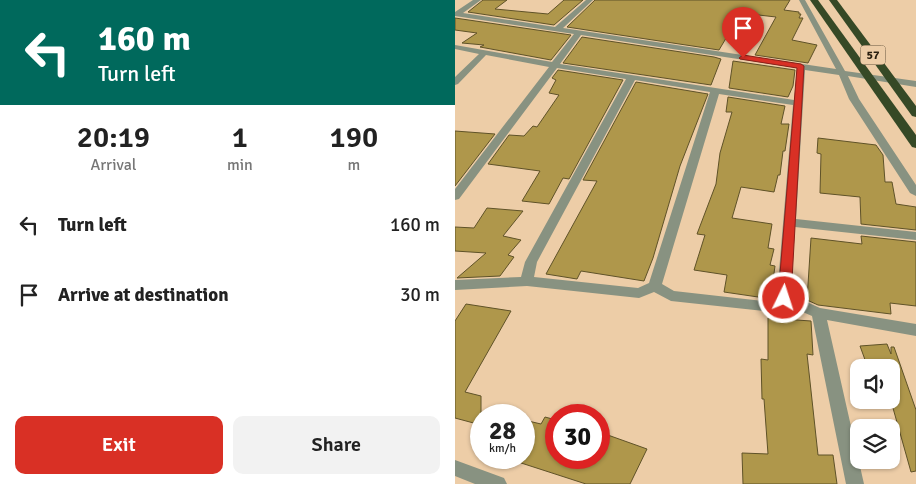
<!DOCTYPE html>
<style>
body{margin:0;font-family:Signika,sans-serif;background:#f2f2f2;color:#222;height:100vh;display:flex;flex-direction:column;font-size:19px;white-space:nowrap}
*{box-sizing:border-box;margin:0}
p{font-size:16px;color:#767676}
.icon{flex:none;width:28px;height:28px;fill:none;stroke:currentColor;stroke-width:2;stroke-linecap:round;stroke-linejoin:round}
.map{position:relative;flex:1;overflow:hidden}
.sheet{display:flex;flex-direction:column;background:#fff;width:455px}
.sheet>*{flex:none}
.guide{background:#00695c;color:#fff;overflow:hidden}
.controls{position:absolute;left:395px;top:359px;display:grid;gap:10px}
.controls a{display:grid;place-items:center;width:50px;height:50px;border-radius:10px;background:#fff;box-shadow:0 1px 4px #0004;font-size:25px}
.speed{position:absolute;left:15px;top:404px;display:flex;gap:10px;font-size:25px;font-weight:700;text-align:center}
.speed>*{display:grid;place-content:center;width:65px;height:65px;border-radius:50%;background:#fff;box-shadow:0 1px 4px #0004;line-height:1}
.speed small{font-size:12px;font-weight:400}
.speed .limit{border:8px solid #d22;background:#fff;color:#111}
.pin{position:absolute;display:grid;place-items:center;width:42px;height:42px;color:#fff;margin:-51px -21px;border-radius:50% 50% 50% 0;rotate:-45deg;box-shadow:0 0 5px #0007}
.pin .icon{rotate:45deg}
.me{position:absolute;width:55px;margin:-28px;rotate:4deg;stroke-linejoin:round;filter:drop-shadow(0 0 4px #0008)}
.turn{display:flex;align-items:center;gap:18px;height:105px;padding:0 15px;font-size:22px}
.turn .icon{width:65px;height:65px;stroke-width:2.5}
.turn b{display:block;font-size:35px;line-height:42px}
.eta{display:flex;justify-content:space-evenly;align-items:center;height:85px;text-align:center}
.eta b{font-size:30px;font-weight:600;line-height:35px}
.action{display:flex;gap:10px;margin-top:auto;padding:10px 15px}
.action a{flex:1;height:58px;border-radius:10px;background:#d93025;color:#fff;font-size:20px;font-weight:600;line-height:58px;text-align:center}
.action a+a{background:#f2f2f2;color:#222}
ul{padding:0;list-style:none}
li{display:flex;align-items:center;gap:15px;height:70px;padding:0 15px}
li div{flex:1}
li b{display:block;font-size:19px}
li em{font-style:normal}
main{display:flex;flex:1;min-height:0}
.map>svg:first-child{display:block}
</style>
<main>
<section class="sheet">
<div class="guide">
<div class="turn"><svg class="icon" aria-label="left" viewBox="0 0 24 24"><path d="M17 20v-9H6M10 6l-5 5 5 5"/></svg><div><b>160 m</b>Turn left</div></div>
</div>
<div class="eta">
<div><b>20:19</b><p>Arrival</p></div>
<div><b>1</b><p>min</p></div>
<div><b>190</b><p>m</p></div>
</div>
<ul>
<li><svg class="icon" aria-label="left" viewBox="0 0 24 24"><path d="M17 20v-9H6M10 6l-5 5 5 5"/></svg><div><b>Turn left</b></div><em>160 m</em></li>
<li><svg class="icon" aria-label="arrive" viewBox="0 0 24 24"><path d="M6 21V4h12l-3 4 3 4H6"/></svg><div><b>Arrive at destination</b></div><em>30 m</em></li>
</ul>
<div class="action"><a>Exit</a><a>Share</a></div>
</section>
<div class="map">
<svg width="461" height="484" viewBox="0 0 461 484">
<rect width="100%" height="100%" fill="#edcda7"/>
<g fill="#af974b" stroke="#5f5228">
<path d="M28 0H52L40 9 93 14 109 0H128L99 25 13 12Z"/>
<path d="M140 0H335L329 10 344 12V14H346L344 18H348L337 40 362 45 353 63 300 55 321 17 286 13 264 50 112 27Z"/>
<path d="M0 18 116 35 96 60 25 47 29 45 7 43 22 33 0 30Z"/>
<path d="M127 37 259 57 266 59 256 85 108 63Z"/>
<path d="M278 61 340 70 338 86 333 97 274 88Z"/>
<path d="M103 70 168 80 114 179 108 178 94 204 67 201 85 171 33 164 54 135 69 136 78 126 82 127 104 95 94 93 101 80 97 78Z"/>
<path d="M181 82 253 94 225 166 198 258 189 281 126 271 122 279 91 274 142 181 128 180Z"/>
<path d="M273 97 330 106 326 124H334L330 151H328L325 175H323L319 192 286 187 277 218 317 224 313 248 319 249 315 265 320 266 316 295 310 298 269 292 272 275 239 270 250 235 242 234 261 184 265 153 277 112H271Z"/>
<path d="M0 131 40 134 0 186Z"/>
<path d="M363 138 421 145 428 155 430 182H437L441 204 461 207V230L406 224 405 197 365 193 366 154 362 153Z"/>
<path d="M32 208 68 211 48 236 66 240 53 255 59 257 45 276 2 278 31 253 0 251V227L19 228Z"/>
<path d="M406 236 461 242V306L435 303 436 314 363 305 352 300 356 238 407 244Z"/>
<path d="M11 304 56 311 10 392 26 396V425L0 418V321Z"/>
<path d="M313 318 356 321 358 355 352 354 363 455H378L382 484H288L287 453 313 454 309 399H307L306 359 313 360Z"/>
<path d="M432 344 436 354V347H439L461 410V471L456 472 436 401V368H413L405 346Z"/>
<path d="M90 417 101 420V458H144V446L150 434 192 449 175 484H131L60 461 61 458H69V420L86 424Z"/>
</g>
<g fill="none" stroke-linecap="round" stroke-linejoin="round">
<g fill="#889281" fill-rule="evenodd">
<path d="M18 0H26L8 13 100 27 131 0H138L108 28 381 69 344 0H350L390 71 461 81V87L393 76 404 99 461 185V196L455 193 394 99 384 75 350 70 341 219 461 232V240L340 227 336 295 365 308 461 324V336L372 320 409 484H391L357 316 329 304 309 311 216 301 199 292 184 298 72 286 0 290V280L66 277 70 262 171 79 102 68 4 199 0 200V189L94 67 31 55 3 84 0 85V77L24 54 0 49V45L97 62 119 34 0 16V12ZM126 35 342 68 339 100 105 64ZM180 80 255 92 194 283 183 288 79 277 82 262ZM264 94 338 105 322 295 308 301 219 291 207 284Z"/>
<path d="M0 460 49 478 52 484H20L0 476Z"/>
</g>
<g fill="#364926" fill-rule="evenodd">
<path d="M355 0H363L461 135V148L457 147Z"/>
<path d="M374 0H382L461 106V117L457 116Z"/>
</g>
</g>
<path fill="#d93025" stroke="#8d1f18" d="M288 55 346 64 349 66 336 298 334 302H325L323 298 342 68 285 59 284 58Z"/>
<g text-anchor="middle" stroke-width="4.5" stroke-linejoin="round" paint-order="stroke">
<rect fill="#edcda7" stroke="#63523c" stroke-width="1" x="405.5" y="45.5" width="25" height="19" rx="4"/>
<g font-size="12" font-weight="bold" fill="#281d0e">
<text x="418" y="59">57</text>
</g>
</g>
</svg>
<div class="controls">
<a><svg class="icon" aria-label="sound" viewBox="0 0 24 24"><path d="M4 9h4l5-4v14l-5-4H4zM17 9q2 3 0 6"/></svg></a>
<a><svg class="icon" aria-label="layers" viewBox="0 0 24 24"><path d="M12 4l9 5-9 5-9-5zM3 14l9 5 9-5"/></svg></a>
</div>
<div class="speed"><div>28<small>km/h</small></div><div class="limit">30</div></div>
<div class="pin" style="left:288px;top:58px;background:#d93025"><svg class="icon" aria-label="arrive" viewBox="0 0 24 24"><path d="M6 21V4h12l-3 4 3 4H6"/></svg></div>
<svg class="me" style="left:329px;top:298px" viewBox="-20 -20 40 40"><circle r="17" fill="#d93025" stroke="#fff" stroke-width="3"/><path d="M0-11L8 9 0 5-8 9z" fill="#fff"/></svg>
</div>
</main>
